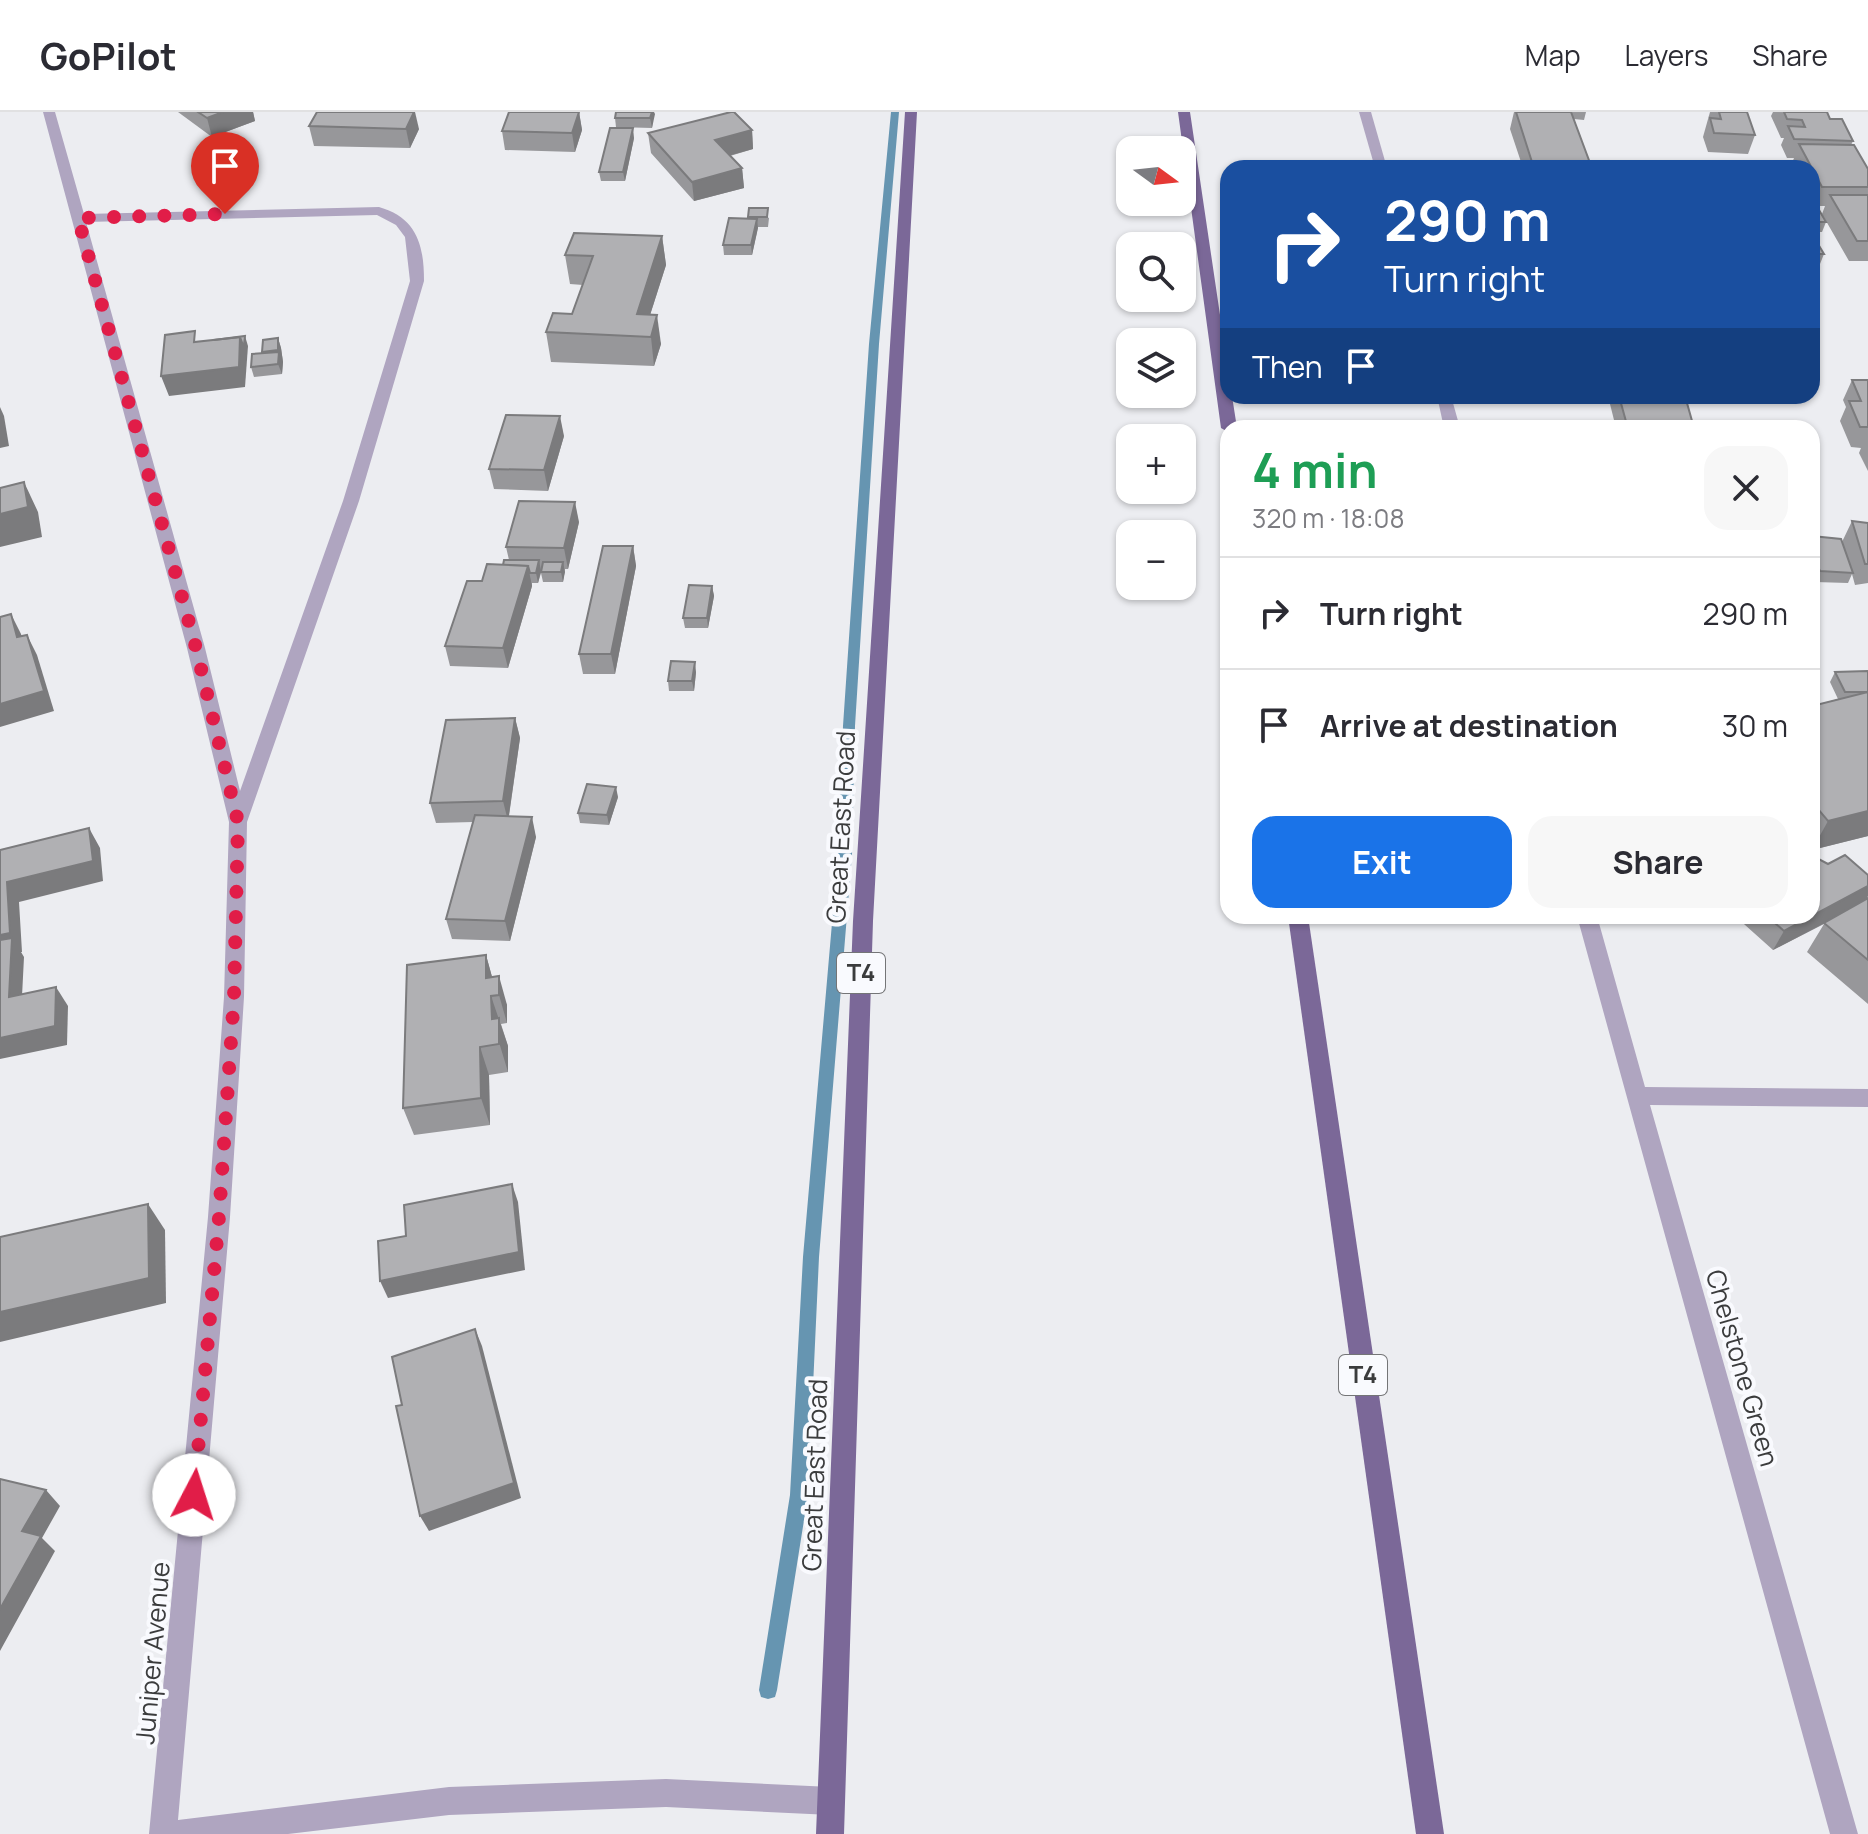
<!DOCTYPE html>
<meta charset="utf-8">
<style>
body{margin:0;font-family:Manrope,sans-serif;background:#f7f7f7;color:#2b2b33;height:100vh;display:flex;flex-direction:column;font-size:30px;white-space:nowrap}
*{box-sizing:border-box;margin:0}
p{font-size:26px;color:#7c7c81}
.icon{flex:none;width:44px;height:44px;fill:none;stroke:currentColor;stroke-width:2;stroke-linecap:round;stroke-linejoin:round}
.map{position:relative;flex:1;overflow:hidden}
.side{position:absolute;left:1220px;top:308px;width:600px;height:504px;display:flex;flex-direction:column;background:#fff;border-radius:24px;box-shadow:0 2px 6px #0004}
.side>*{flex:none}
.hud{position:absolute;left:1220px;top:48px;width:600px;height:244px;border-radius:24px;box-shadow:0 2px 6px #0004;background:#1a4fa0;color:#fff;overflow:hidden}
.needle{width:52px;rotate:105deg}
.controls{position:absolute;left:1116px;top:24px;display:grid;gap:16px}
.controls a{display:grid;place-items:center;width:80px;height:80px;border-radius:16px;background:#fff;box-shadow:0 2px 6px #0004;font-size:40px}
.pin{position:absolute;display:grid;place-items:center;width:68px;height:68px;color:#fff;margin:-82px -34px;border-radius:50% 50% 50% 0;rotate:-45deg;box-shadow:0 0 8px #0007}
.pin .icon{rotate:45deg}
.me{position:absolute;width:88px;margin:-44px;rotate:5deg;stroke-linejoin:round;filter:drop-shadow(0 0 6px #0008)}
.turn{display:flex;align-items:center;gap:28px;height:168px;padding:0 32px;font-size:36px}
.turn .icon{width:104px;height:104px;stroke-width:2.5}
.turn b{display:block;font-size:56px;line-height:68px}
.then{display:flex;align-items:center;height:76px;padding:0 32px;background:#0003;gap:16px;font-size:30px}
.round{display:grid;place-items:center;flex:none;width:84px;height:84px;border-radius:24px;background:#f7f7f7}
.overview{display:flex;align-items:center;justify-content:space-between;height:136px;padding:0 32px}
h1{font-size:48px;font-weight:700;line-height:60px;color:#1e9e55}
.primary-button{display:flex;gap:16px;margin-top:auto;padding:16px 32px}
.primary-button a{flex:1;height:92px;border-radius:24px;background:#1a73e8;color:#fff;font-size:32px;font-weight:700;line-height:92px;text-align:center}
.primary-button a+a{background:#f7f7f7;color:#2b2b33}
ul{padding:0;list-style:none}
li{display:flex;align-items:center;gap:24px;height:112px;padding:0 32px;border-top:2px solid #e1e1e2}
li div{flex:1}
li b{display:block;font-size:30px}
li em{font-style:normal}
header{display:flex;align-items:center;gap:48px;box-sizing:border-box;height:112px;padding:0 40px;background:#fff;border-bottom:2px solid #e1e1e2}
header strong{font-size:38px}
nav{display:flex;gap:44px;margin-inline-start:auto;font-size:28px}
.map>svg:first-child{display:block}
</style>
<header>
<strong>GoPilot</strong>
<nav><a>Map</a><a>Layers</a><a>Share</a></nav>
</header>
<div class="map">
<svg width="1868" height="1722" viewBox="0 0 1868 1722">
<rect width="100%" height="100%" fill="#ecedf1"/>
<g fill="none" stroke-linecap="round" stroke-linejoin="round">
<path fill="#6695b1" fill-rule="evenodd" d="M891 0H899L879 232 855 614 852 742 819 1145 808 1383 777 1578 775 1585 768 1587 761 1585 759 1578 790 1383 803 1145 838 742 843 614 869 232Z"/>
<g fill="#afa5c0" fill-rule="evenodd">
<path d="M43 0H55L84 102 379 95C417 106 424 133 424 169L359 389 247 710 244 885 230 1105 178 1708 449 1675 666 1667 831 1675 841 1679 845 1689 841 1699 831 1703 666 1695 449 1703 288 1722H149L208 1105 224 885 229 710 187 536ZM377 103 396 113 405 125 410 169 343 389 240 679 205 536 86 110Z"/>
<path d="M1359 0H1371L1387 56H1375Z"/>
<path d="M1437 284H1451L1460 316H1444Z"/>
<path d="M1577 804H1597L1645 975 1868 977V995L1650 993 1858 1722H1830Z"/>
</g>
<g fill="#7b6898" fill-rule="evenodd">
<path d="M905 0H917L873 809 844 1722H816L853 809Z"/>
<path d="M1178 0H1190L1228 257V284H1232L1237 316H1228V320L1221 316Z"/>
<path d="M1288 804H1308L1444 1722H1416Z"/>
</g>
</g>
<g fill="#97979a">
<path d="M178 0H253L255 9 212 25Z"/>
<path d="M579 0 582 18 575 40 505 38 502 19Z"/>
<path d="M616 0H654L652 16 616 15 615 6Z"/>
<path d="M1514 0H1586L1584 8 1574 7 1590 51 1588 56H1523L1510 17Z"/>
<path d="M1710 0H1747L1755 23 1748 42 1708 40 1703 25Z"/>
<path d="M1773 0H1827L1830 7 1853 29 1851 33 1868 57V149H1849L1822 102 1825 94H1817L1826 110 1822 120H1812V91H1813L1812 89V56H1795L1792 51 1794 46H1787L1781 33 1784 26H1781L1771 4Z"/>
<path d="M309 14 419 17 410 36 314 34Z"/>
<path d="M752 18 753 37 730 44 742 56 744 76 694 89 651 41 648 21Z"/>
<path d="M634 26 625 69H601L599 60Z"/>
<path d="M749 96 769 106 768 115H758L752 143H724L723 133 748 106Z"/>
<path d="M1812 122 1824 142 1816 162H1812Z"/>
<path d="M662 124 666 153 650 203 661 232 654 254 551 250 546 220 572 202 583 173 570 172 565 143Z"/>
<path d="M278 226 281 236 283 250 282 262 254 265 251 255Z"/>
<path d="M1852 268H1868V359L1859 341 1861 336 1851 335 1840 309 1846 295 1843 288Z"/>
<path d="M1608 284H1685L1694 316H1616Z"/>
<path d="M564 324 548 379 494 377 489 357Z"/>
<path d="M1852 409 1868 411V471L1855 473 1852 462 1848 471 1815 470 1812 463V424L1842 430Z"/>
<path d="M579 410 568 457H565L563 470H543L541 461 538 471H532V474L508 556 450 554 445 534 482 469 509 448 506 435Z"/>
<path d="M633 434 636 454 615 562H583L579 542Z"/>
<path d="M712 474 714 484 708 516H685L683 506Z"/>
<path d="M1868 559V724L1812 738V594L1838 587 1830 570 1835 560Z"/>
<path d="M696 560 694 579H669L668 569Z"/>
<path d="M515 606 520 626 509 704 536 725 510 829 452 827 446 807 473 710 436 711 430 691Z"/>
<path d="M618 685 609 713 580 711 578 701Z"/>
<path d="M1828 752 1868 763 1867 786H1868V892L1807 840 1824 812 1773 838 1735 804H1812Z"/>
<path d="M486 843 492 865 507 893V911L501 912 508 934V960L489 963 490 1013 414 1023 403 996Z"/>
</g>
<g fill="#7b7b7d">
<path d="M223 0H253L255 9 212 25 207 6Z"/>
<path d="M414 0H415L419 17 410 36 406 17Z"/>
<path d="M579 0 582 18 575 40 572 21Z"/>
<path d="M652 0H654L655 2 652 16 650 6Z"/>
<path d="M633 16 634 26 625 69 623 60Z"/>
<path d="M752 18 753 37 717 47 715 28Z"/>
<path d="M742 56 744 76 694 89 692 70Z"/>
<path d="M757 107 758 116 752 143 751 133Z"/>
<path d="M662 124 666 153 643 225 637 202Z"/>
<path d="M657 203 661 232 654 254 651 225Z"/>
<path d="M245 224 248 234 245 275 169 284 161 264Z"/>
<path d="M278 226 281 236 283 250 282 262 278 252 266 250 262 240Z"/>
<path d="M0 295 4 304 9 334 0 336Z"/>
<path d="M560 304 564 324 548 379 544 358Z"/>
<path d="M24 370 38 400 42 425 0 435V402Z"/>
<path d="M575 390 579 410 568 457 564 436Z"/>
<path d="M633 434 636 454 615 562 611 542Z"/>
<path d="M539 448 541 459 538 471 536 461Z"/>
<path d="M563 450 565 460 563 470 561 460Z"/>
<path d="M528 454 532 474 508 556 503 536Z"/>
<path d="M712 474 714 484 708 516 707 506Z"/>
<path d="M11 502 21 522 27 546 17 525Z"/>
<path d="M27 523 37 543 54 599 0 615V592Z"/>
<path d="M695 550 696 560 694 579 692 569Z"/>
<path d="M515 606 520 626 508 709 503 689Z"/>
<path d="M616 675 618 685 609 713 607 703Z"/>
<path d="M1868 699V724L1812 738 1828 709Z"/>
<path d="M532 705 536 725 510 829 505 809Z"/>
<path d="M89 716 100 736 103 769 19 790 22 840H21L24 845 21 904 9 885 0 846V823L7 770Z"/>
<path d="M1868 774V784L1865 790 1773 838 1784 819Z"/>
<path d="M486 843 494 872 491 884 508 934V960L492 907 486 866Z"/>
<path d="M499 864 507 893V911L499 883Z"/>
<path d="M56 875 68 894 67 933 0 947V926Z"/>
<path d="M480 935 489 963 490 1013 481 986Z"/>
<path d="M512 1072 518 1090 525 1158 388 1186 380 1169Z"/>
<path d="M148 1092 165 1118 166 1191 0 1230V1200Z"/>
<path d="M475 1217 482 1234 521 1386 429 1419 420 1404Z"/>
<path d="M46 1378 60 1394 42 1426 55 1439 0 1539V1497L22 1419Z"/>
</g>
<g fill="#b0b0b3" stroke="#7b7b7d" stroke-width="2">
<path d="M198 0H223L207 6Z"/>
<path d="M317 0H414L406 17 309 14Z"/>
<path d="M509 0H579L572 21 502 19Z"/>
<path d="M616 0H652L650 6H615Z"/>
<path d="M731 0H734L752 18 715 28 742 56 692 70 648 21Z"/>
<path d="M1516 0H1571L1590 51 1532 50Z"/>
<path d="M1719 0H1747L1755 23 1714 21 1710 6 1721 7Z"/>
<path d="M1784 0H1827L1830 7H1842L1853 29 1794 27 1788 14 1805 15 1802 8 1787 7Z"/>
<path d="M610 16H633L623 60H599Z"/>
<path d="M1799 32 1854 33 1868 57V75H1822Z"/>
<path d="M1830 83H1868V129H1857Z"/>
<path d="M1812 91H1815L1826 110H1812Z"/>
<path d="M749 96H768L767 105H748Z"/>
<path d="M729 106 757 107 751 133H723Z"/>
<path d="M574 121 662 124 637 202 657 203 651 225 546 220 553 201 572 202 593 144 565 143Z"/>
<path d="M1812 122 1824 142H1812Z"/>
<path d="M195 219 194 230 240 225 239 255 161 264 165 223Z"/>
<path d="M245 224 244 233H243L240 225 214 228Z"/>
<path d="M278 226V238L262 240 263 228Z"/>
<path d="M279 240 278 252 251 255 252 242Z"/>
<path d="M1852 268H1868V315H1860L1849 289H1861Z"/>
<path d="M1619 284H1685L1694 316 1627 313Z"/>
<path d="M506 303 560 304 544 358 489 357Z"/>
<path d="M24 370 28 395 0 402V376Z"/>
<path d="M519 389 575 390 564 436 506 435Z"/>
<path d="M1852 409 1868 411V452H1865Z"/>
<path d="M1812 424 1841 427 1853 461 1820 459 1812 443Z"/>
<path d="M603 434H633L611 542H579Z"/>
<path d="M504 448H539L536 461H530L528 454 503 453Z"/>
<path d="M543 450H563L561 460H541Z"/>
<path d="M487 452 528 454 503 536 445 534 467 469H482Z"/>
<path d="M689 473 712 474 707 506H683Z"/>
<path d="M11 502 17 525 27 523 44 579 0 592V505Z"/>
<path d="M671 549 695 550 692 569H668Z"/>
<path d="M1868 559V580H1845L1835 560Z"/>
<path d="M1868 580V699L1828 709 1812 690V594Z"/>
<path d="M515 606 503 689 430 691 446 608Z"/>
<path d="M587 672 616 675 607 703 578 701Z"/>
<path d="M475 703 532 705 505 809 446 807Z"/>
<path d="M89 716 93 749 7 770 10 821 0 823V738Z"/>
<path d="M1845 743 1868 763V774L1812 804V746L1815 745 1828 752Z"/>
<path d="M1868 786V848L1824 811Z"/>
<path d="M1767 804H1812L1784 819Z"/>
<path d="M12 826 9 885 56 875 55 914 0 926V828Z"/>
<path d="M486 843V866L499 864V883L491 884 492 907 499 906V932L480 935 481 986 403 996 407 853Z"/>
<path d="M512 1072 519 1140 380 1169 378 1129 406 1124 404 1093Z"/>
<path d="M148 1092 149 1166 0 1200V1125Z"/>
<path d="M475 1217 514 1371 420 1404 396 1294 402 1293 392 1245Z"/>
<path d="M0 1367 46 1378 22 1419 41 1424 0 1497Z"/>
</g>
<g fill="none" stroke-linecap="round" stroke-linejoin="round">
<path stroke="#e11d48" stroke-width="14" stroke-dasharray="0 25.2" d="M194 1383 219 1105 234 885 238 710 196 536 78 106 225 102"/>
</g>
<g text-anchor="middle" stroke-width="8" stroke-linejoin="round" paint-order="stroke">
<g fill="#f9fafe" stroke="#747577" stroke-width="2">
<rect x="837" y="841" width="48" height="40" rx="6"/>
<rect x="1339" y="1243" width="48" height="40" rx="6"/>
</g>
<g font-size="24" font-weight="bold" fill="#3b3c3d">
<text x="861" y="869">T4</text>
<text x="1363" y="1271">T4</text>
</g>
<g font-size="26" fill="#3b3c3d" stroke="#f9fafe">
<text transform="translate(841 715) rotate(-87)" y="9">Great East Road</text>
<text transform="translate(1742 1256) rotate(74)" y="9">Chelstone Green</text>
<text transform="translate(815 1363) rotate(-88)" y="9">Great East Road</text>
<text transform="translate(153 1541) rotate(-85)" y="9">Juniper Avenue</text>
</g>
</g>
</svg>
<div class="controls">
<a><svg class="needle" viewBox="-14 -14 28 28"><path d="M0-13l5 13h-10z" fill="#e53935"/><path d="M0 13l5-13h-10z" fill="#7c7c81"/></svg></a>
<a><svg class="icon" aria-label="search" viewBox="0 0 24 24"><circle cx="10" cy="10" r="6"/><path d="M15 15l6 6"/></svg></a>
<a><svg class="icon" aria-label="layers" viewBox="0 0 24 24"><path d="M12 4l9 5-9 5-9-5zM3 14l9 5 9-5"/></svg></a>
<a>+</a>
<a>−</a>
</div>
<div class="pin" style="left:225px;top:102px;background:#d93025"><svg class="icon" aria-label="arrive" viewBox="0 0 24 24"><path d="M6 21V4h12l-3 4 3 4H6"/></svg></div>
<svg class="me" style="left:194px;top:1383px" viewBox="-20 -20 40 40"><circle r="19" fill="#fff"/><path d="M0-13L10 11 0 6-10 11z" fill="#e11d48"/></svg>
<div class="hud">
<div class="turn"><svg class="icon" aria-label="right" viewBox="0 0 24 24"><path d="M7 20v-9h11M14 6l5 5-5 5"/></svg><div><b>290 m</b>Turn right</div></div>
<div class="then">Then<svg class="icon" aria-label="arrive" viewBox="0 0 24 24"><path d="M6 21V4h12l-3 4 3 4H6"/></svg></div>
</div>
<section class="side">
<div class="overview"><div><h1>4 min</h1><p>320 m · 18:08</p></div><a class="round"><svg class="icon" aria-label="close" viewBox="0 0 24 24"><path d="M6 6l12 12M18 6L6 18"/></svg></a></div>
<ul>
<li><svg class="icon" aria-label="right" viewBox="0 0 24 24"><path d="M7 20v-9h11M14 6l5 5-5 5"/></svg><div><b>Turn right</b></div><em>290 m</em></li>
<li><svg class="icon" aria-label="arrive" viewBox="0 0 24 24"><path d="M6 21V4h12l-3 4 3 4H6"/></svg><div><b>Arrive at destination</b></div><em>30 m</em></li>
</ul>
<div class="primary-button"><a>Exit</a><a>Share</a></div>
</section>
</div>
